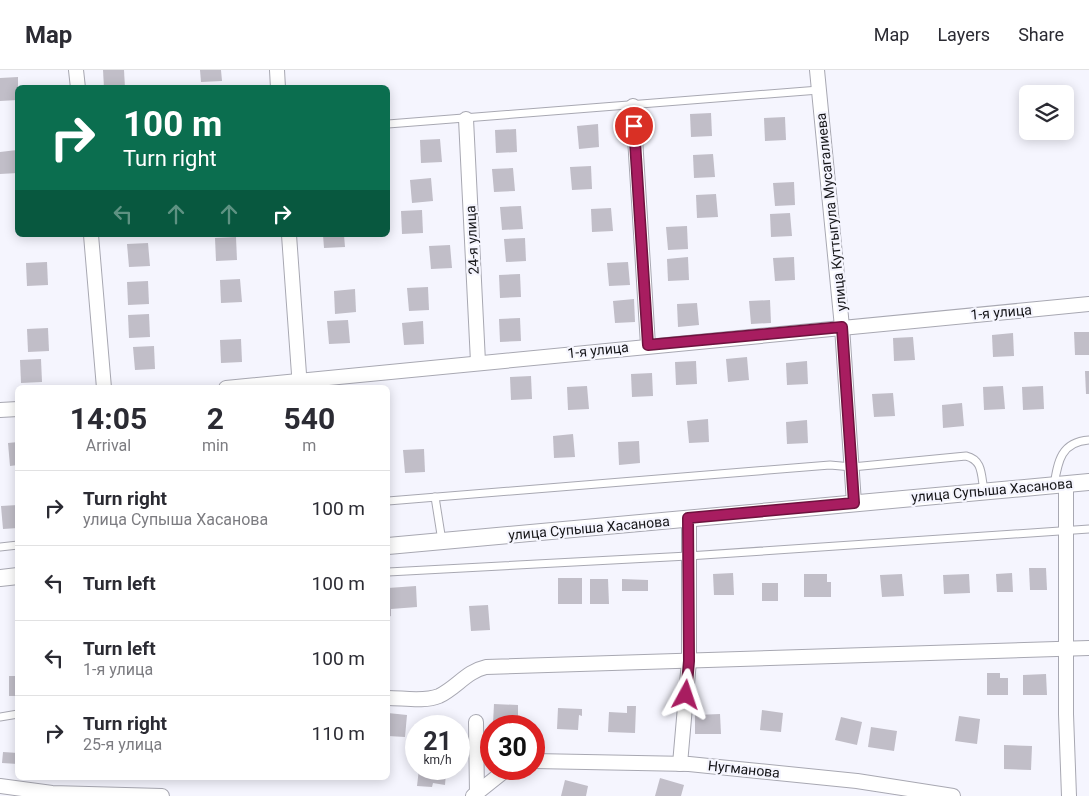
<!DOCTYPE html>
<meta charset="utf-8">
<style>
body{margin:0;font-family:Roboto,sans-serif;background:#f7f7f7;color:#2b2b33;height:100vh;display:flex;flex-direction:column;font-size:19px;white-space:nowrap}
*{box-sizing:border-box;margin:0}
p{font-size:16px;color:#7c7c81}
.icon{flex:none;width:28px;height:28px;fill:none;stroke:currentColor;stroke-width:2;stroke-linecap:round;stroke-linejoin:round}
.map{position:relative;flex:1;overflow:hidden}
.sheet{position:absolute;left:15px;top:315px;width:375px;height:395px;display:flex;flex-direction:column;background:#fff;border-radius:8px;box-shadow:0 2px 12px #0003}
.sheet>*{flex:none}
.hud{position:absolute;left:15px;top:15px;width:375px;height:152px;border-radius:8px;box-shadow:0 2px 12px #0003;background:#0b6e4f;color:#fff;overflow:hidden}
.fabs{position:absolute;left:1019px;top:15px;display:grid;gap:10px}
.fabs a{display:grid;place-items:center;width:55px;height:55px;border-radius:8px;background:#fff;box-shadow:0 2px 12px #0003;font-size:25px}
.speed{position:absolute;left:405px;top:645px;display:flex;gap:10px;font-size:25px;font-weight:700;text-align:center}
.speed>*{display:grid;place-content:center;width:65px;height:65px;border-radius:50%;background:#fff;box-shadow:0 2px 12px #0003;line-height:1}
.speed small{font-size:12px;font-weight:400}
.speed .limit{border:8px solid #d22;background:#fff;color:#111}
.pin{position:absolute;display:grid;place-items:center;width:42px;height:42px;color:#fff;margin:-21px;border:2px solid #fff;border-radius:50%;box-shadow:0 1px 5px #0007}
.me{position:absolute;width:55px;margin:-28px;rotate:5deg;stroke-linejoin:round;filter:drop-shadow(0 0 4px #0008)}
.turn{display:flex;align-items:center;gap:18px;height:105px;padding:0 25px;font-size:22px}
.turn .icon{width:65px;height:65px;stroke-width:2.5}
.turn b{display:block;font-size:35px;line-height:42px}
.lanes{display:flex;align-items:center;height:48px;padding:0 25px;background:#0003;justify-content:center;gap:25px;direction:ltr}
.lanes .off{opacity:.35}
.eta{display:flex;justify-content:space-evenly;align-items:center;height:85px;text-align:center}
.eta b{font-size:30px;font-weight:700;line-height:35px}
ul{padding:0;list-style:none}
li{display:flex;align-items:center;gap:15px;height:75px;padding:0 25px;border-top:1px solid #e1e1e2}
li div{flex:1}
li b{display:block;font-size:19px}
li em{font-style:normal}
header{display:flex;align-items:center;gap:30px;box-sizing:border-box;height:70px;padding:0 25px;background:#fff;border-bottom:1px solid #e1e1e2}
header strong{font-size:24px}
nav{display:flex;gap:28px;margin-inline-start:auto;font-size:18px}
.map>svg:first-child{display:block}
</style>
<header>
<strong>Map</strong>
<nav><a>Map</a><a>Layers</a><a>Share</a></nav>
</header>
<div class="map">
<svg width="1089" height="726" viewBox="0 0 1089 726">
<rect width="100%" height="100%" fill="#f5f5fe"/>
<g fill="#c1bec8">
<path d="M103 0H124L125 18H104Z"/>
<path d="M200 0H221L222 11 201 12Z"/>
<path d="M18 7V30L0 31V8Z"/>
<path d="M711 43 712 66 691 67 690 44Z"/>
<path d="M785 47 786 70 765 71 764 48Z"/>
<path d="M598 54 599 77 579 79 577 56Z"/>
<path d="M516 59 517 82 496 83 495 60Z"/>
<path d="M440 69 442 92 421 93 420 70Z"/>
<path d="M17 80 18 103 0 104V82Z"/>
<path d="M713 84 715 107 694 108 693 85Z"/>
<path d="M591 96 592 119 572 120 570 97Z"/>
<path d="M513 98 515 121 494 122 492 99Z"/>
<path d="M431 108 433 131 412 133 410 110Z"/>
<path d="M794 112 795 135 775 136 773 113Z"/>
<path d="M716 124 718 147 697 148 696 125Z"/>
<path d="M521 136 523 159 502 160 500 137Z"/>
<path d="M611 138 613 161 592 162 591 139Z"/>
<path d="M422 140 423 163 402 164 401 141Z"/>
<path d="M790 143 792 166 771 167 770 144Z"/>
<path d="M687 156 688 179 668 180 666 157Z"/>
<path d="M323 165H344L345 177 324 178Z"/>
<path d="M236 167 237 190 216 191 215 168Z"/>
<path d="M525 168 526 191 506 192 504 169Z"/>
<path d="M148 173 150 196 129 197 127 174Z"/>
<path d="M450 175 452 198 431 199 429 176Z"/>
<path d="M688 187 689 210 668 211 667 189Z"/>
<path d="M794 187 795 210 775 211 773 188Z"/>
<path d="M47 192 48 215 27 216 26 193Z"/>
<path d="M628 192 630 215 609 216 607 193Z"/>
<path d="M520 204 521 227 500 228 499 205Z"/>
<path d="M240 209 242 232 221 233 220 210Z"/>
<path d="M148 211 149 234 128 235 127 212Z"/>
<path d="M428 217 429 240 409 241 407 218Z"/>
<path d="M355 219 356 242 335 244 334 221Z"/>
<path d="M634 229 635 252 615 253 613 231Z"/>
<path d="M770 230 771 253 751 254 749 231Z"/>
<path d="M697 233 699 255 678 257 677 234Z"/>
<path d="M149 244 150 267 129 268 128 245Z"/>
<path d="M520 248 521 271 500 272 499 249Z"/>
<path d="M348 250 350 273 329 274 327 251Z"/>
<path d="M423 251 424 274 404 275 402 253Z"/>
<path d="M48 258 49 281 28 282 27 259Z"/>
<path d="M1074 262H1089V285H1075Z"/>
<path d="M1013 263 1014 286 993 287 992 265Z"/>
<path d="M913 267 915 290 894 291 893 268Z"/>
<path d="M241 269 242 292 221 293 220 270Z"/>
<path d="M154 276 155 299 135 300 133 277Z"/>
<path d="M747 287 749 310 728 312 726 289Z"/>
<path d="M41 289 42 312 21 313 20 290Z"/>
<path d="M696 291 697 314 676 315 675 292Z"/>
<path d="M807 291 808 314 787 315 786 293Z"/>
<path d="M1085 301H1089V324H1086Z"/>
<path d="M652 303 653 326 632 327 631 304Z"/>
<path d="M531 306 532 329 511 330 510 307Z"/>
<path d="M587 316 589 339 568 340 567 317Z"/>
<path d="M1003 316 1005 339 984 340 983 317Z"/>
<path d="M1043 316 1044 339 1023 340 1022 317Z"/>
<path d="M893 323 895 346 874 347 872 324Z"/>
<path d="M962 333 964 356 943 358 942 335Z"/>
<path d="M708 349 709 372 689 373 687 351Z"/>
<path d="M807 350 808 373 787 374 786 352Z"/>
<path d="M573 364 575 387 554 388 553 366Z"/>
<path d="M639 371 640 393 619 395 618 372Z"/>
<path d="M18 372V395L10 396 8 373Z"/>
<path d="M424 379 425 402 405 403 403 380Z"/>
<path d="M18 435V458L3 459 1 436Z"/>
<path d="M1029 498H1046L1047 520H1030Z"/>
<path d="M733 503 734 525H714L713 504Z"/>
<path d="M1012 503 1013 522H997L996 504Z"/>
<path d="M804 504H827V512H831V527H804Z"/>
<path d="M902 504 904 526 882 527 880 505Z"/>
<path d="M969 504 970 523 944 524 943 505Z"/>
<rect x="558" y="508" width="24" height="26"/>
<path d="M590 509H608L609 534H590Z"/>
<path d="M622 509 648 510V521H622Z"/>
<rect x="762" y="513" width="16" height="18"/>
<path d="M416 516 417 537 391 539V546L388 547V518Z"/>
<path d="M488 535 490 560 471 561 469 536Z"/>
<path d="M987 603H1000V608H1008V625H987Z"/>
<path d="M1046 604 1047 625H1023V605Z"/>
<rect x="9" y="606" width="9" height="20"/>
<path d="M494 634 518 635V654H493Z"/>
<path d="M627 636H636L635 663 608 662 609 642 627 643Z"/>
<path d="M558 638 582 639V646L579 645 578 660 557 659Z"/>
<path d="M762 640 783 643 781 662 760 660Z"/>
<path d="M388 643 407 645 405 667 388 666Z"/>
<path d="M720 644 721 664H695V645Z"/>
<path d="M959 646 980 649 977 674 955 671Z"/>
<path d="M841 647 862 652 857 675 835 670Z"/>
<path d="M871 657 897 661 894 681 868 677Z"/>
<path d="M1004 675 1032 676 1031 700 1004 699Z"/>
<path d="M3 682 18 683V694L2 693Z"/>
<path d="M419 699H442L441 703H446L445 715 433 713 432 717 417 716Z"/>
<path d="M660 708 684 715 681 726H655Z"/>
<path d="M565 710 588 716 586 726H561Z"/>
</g>
<g fill="none" stroke-linecap="round" stroke-linejoin="round">
<g stroke="#a8a8b2" stroke-width="9">
<g id="service">
<path d="M388 54 819 20"/>
<path d="M1054 415C1058 391 1061 372 1089 370"/>
<path d="M435 427 442 471"/>
<path d="M388 431 830 395 852 397 966 386C983 390 981 405 984 421"/>
<path d="M0 477 18 475"/>
<path d="M388 502 688 486 1089 459"/>
<path d="M0 647 18 644"/>
</g>
</g>
<g stroke="#a8a8b2" stroke-width="16">
<g id="minor">
<path d="M76 0 78 18"/>
<path d="M277 0 278 18"/>
<path d="M817 0 842 257 854 433"/>
<path d="M633 36 648 275"/>
<path d="M466 49 478 292"/>
<path d="M91 165 104 318"/>
<path d="M289 165 300 318"/>
<path d="M226 318 1089 234"/>
<path d="M0 340 18 339"/>
<path d="M1066 414V644L1069 726"/>
<path d="M388 628C403 628 425 632 439 626 456 618 467 601 486 597L1089 578"/>
<path d="M476 652 477 724"/>
<path d="M534 691 689 694 857 711 953 726"/>
<path d="M680 694 689 591V448"/>
<path d="M0 716 52 723 162 726"/>
<path d="M473 726 507 699"/>
</g>
</g>
<g stroke="#a8a8b2" stroke-width="18">
<g id="tertiary">
<path d="M388 476 1089 412"/>
<path d="M0 508 18 506"/>
</g>
</g>
<use href="#service" stroke="#fff" stroke-width="7"/>
<use href="#minor" stroke="#fff" stroke-width="14"/>
<use href="#tertiary" stroke="#fff" stroke-width="16"/>
</g>
<g fill="none" stroke-linecap="round" stroke-linejoin="round">
<g stroke="#6d133e" stroke-width="12">
<path id="route" d="M634 56 648 275 842 257 854 433 688 448 689 591 686 625"/>
</g>
<use href="#route" stroke="#a81d60" stroke-width="9"/>
</g>
<g text-anchor="middle" stroke-width="4.5" stroke-linejoin="round" paint-order="stroke">
<g font-size="14" fill="#161619" stroke="#f5f5fe">
<text transform="translate(831 142) rotate(-96)" y="5">улица Куттыгула Мусагалиева</text>
<text transform="translate(472 170) rotate(-93)" y="5">24-я улица</text>
<text transform="translate(1001 242) rotate(-5)" y="5">1-я улица</text>
<text transform="translate(598 280) rotate(-6)" y="5">1-я улица</text>
<text transform="translate(992 420) rotate(-5)" y="5">улица Супыша Хасанова</text>
<text transform="translate(589 458) rotate(-5)" y="5">улица Супыша Хасанова</text>
<text transform="translate(744 699) rotate(6)" y="5">Нугманова</text>
</g>
</g>
</svg>
<div class="fabs">
<a><svg class="icon" aria-label="layers" viewBox="0 0 24 24"><path d="M12 4l9 5-9 5-9-5zM3 14l9 5 9-5"/></svg></a>
</div>
<div class="speed"><div>21<small>km/h</small></div><div class="limit">30</div></div>
<div class="pin" style="left:634px;top:56px;background:#d93025"><svg class="icon" aria-label="arrive" viewBox="0 0 24 24"><path d="M6 21V4h12l-3 4 3 4H6"/></svg></div>
<svg class="me" style="left:686px;top:625px" viewBox="-20 -20 40 40"><path d="M0-17L14 15 0 8-14 15z" fill="#a81d60" stroke="#fff" stroke-width="4"/></svg>
<div class="hud">
<div class="turn"><svg class="icon" aria-label="right" viewBox="0 0 24 24"><path d="M7 20v-9h11M14 6l5 5-5 5"/></svg><div><b>100 m</b>Turn right</div></div>
<div class="lanes"><svg class="icon off" aria-label="left" viewBox="0 0 24 24"><path d="M17 20v-9H6M10 6l-5 5 5 5"/></svg><svg class="icon off" aria-label="ahead" viewBox="0 0 24 24"><path d="M12 20V5M6 11l6-6 6 6"/></svg><svg class="icon off" aria-label="ahead" viewBox="0 0 24 24"><path d="M12 20V5M6 11l6-6 6 6"/></svg><svg class="icon" aria-label="right" viewBox="0 0 24 24"><path d="M7 20v-9h11M14 6l5 5-5 5"/></svg></div>
</div>
<section class="sheet">
<div class="eta">
<div><b>14:05</b><p>Arrival</p></div>
<div><b>2</b><p>min</p></div>
<div><b>540</b><p>m</p></div>
</div>
<ul>
<li><svg class="icon" aria-label="right" viewBox="0 0 24 24"><path d="M7 20v-9h11M14 6l5 5-5 5"/></svg><div><b>Turn right</b><p>улица Супыша Хасанова</p></div><em>100 m</em></li>
<li><svg class="icon" aria-label="left" viewBox="0 0 24 24"><path d="M17 20v-9H6M10 6l-5 5 5 5"/></svg><div><b>Turn left</b></div><em>100 m</em></li>
<li><svg class="icon" aria-label="left" viewBox="0 0 24 24"><path d="M17 20v-9H6M10 6l-5 5 5 5"/></svg><div><b>Turn left</b><p>1-я улица</p></div><em>100 m</em></li>
<li><svg class="icon" aria-label="right" viewBox="0 0 24 24"><path d="M7 20v-9h11M14 6l5 5-5 5"/></svg><div><b>Turn right</b><p>25-я улица</p></div><em>110 m</em></li>
</ul>
</section>
</div>
